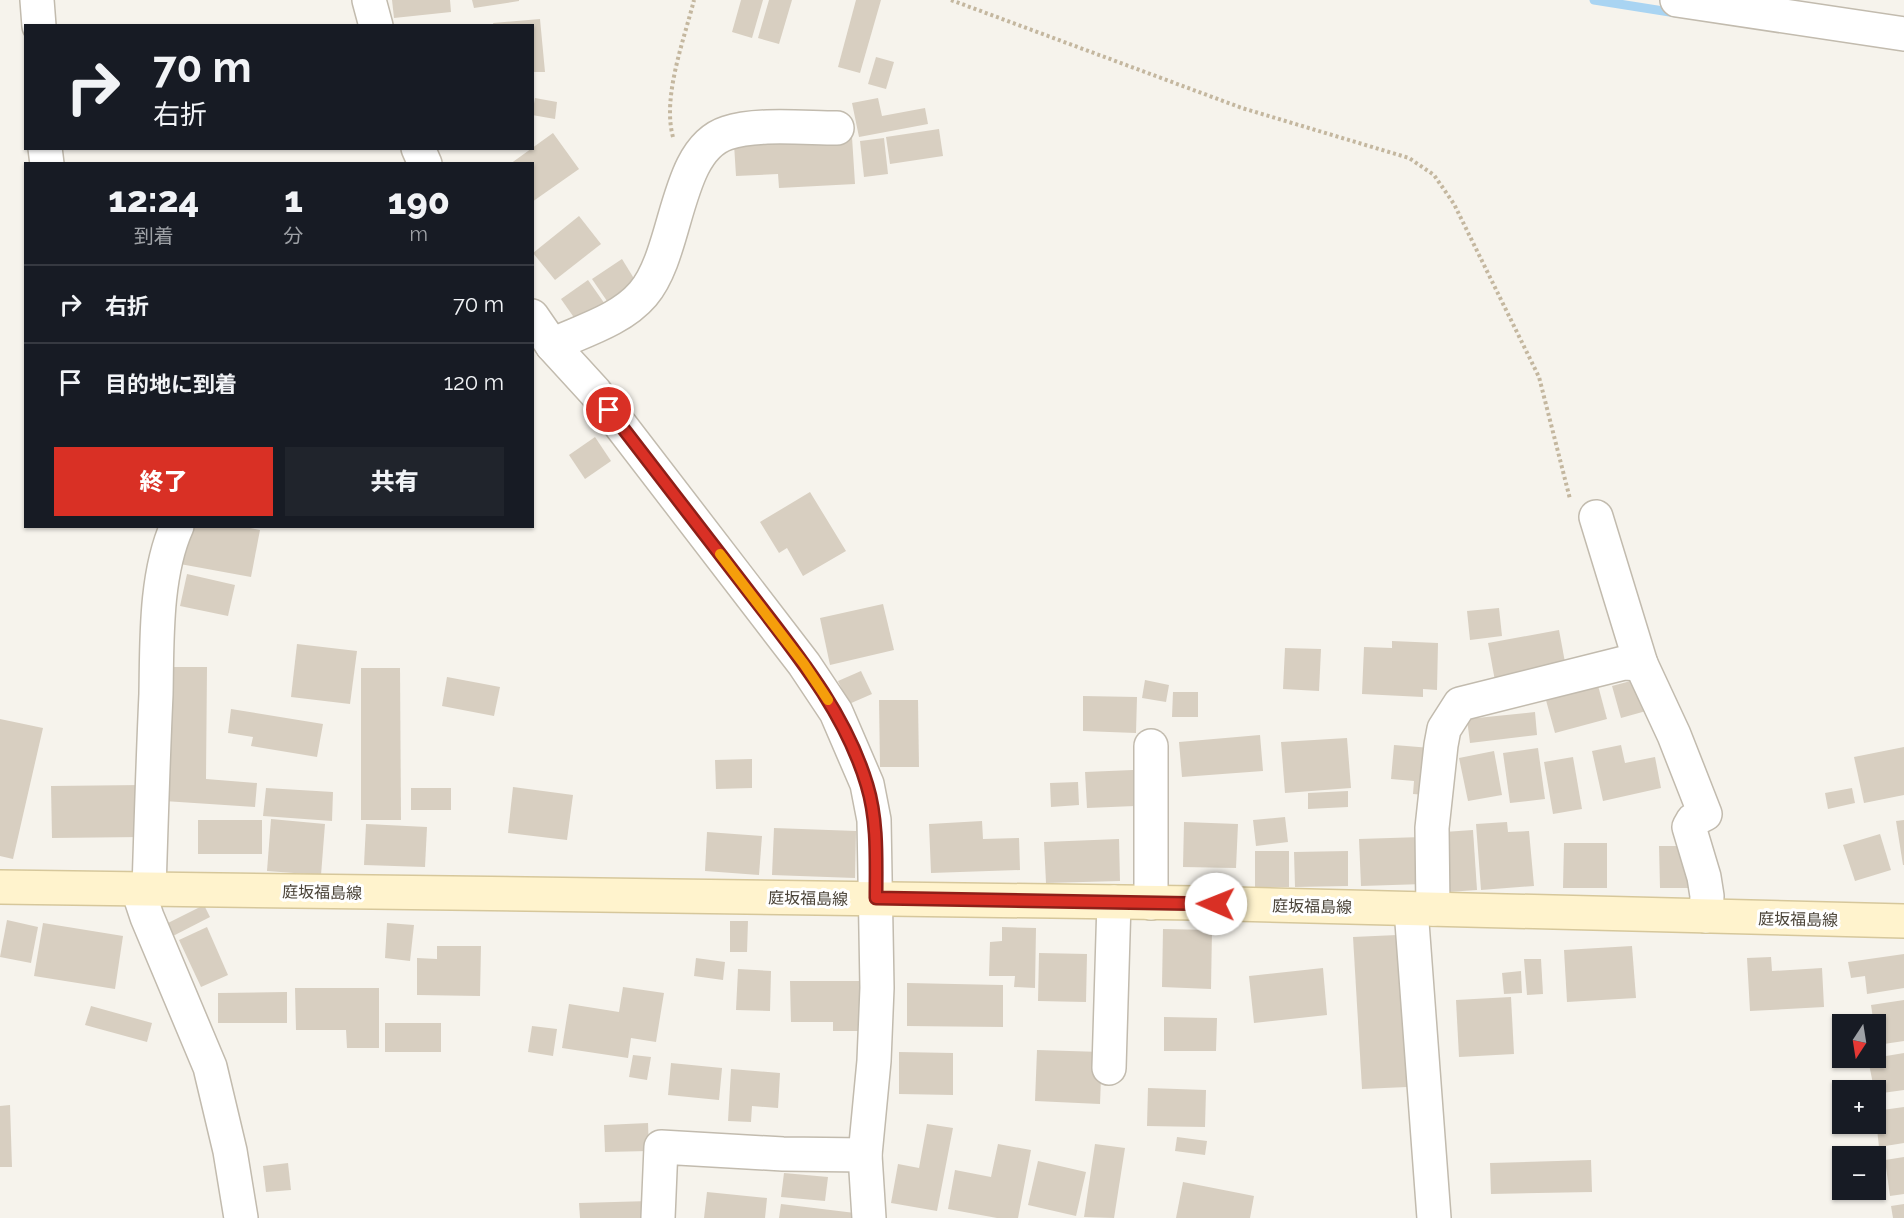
<!DOCTYPE html>
<html lang="ja">
<meta charset="utf-8">
<style>
body{margin:0;font-family:Raleway,"Noto Sans JP",sans-serif;background:#20242c;color:#f1f3f6;height:100vh;display:flex;flex-direction:column;font-size:22px;white-space:nowrap}
*{box-sizing:border-box;margin:0}
p{font-size:20px;color:#9ea1a6}
.icon{flex:none;width:33px;height:33px;fill:none;stroke:currentColor;stroke-width:2;stroke-linecap:round;stroke-linejoin:round}
.map{position:relative;flex:1;overflow:hidden}
.side{position:absolute;left:24px;top:162px;width:510px;height:366px;display:flex;flex-direction:column;background:#171b24;border-radius:0px;box-shadow:0 2px 4px #0004}
.side>*{flex:none}
.hud{position:absolute;left:24px;top:24px;width:510px;height:126px;border-radius:0px;box-shadow:0 2px 4px #0004;background:#171b24;color:#f1f3f6;overflow:hidden}
.needle{width:39px;rotate:192deg}
.controls{position:absolute;left:1832px;top:1014px;display:grid;gap:12px}
.controls a{display:grid;place-items:center;width:54px;height:54px;border-radius:0px;background:#171b24;box-shadow:0 2px 4px #0004;font-size:30px}
.pin{position:absolute;display:grid;place-items:center;width:51px;height:51px;color:#fff;margin:-26px;border:3px solid #fff;border-radius:50%;box-shadow:0 2px 6px #0007}
.me{position:absolute;width:66px;margin:-33px;rotate:271deg;stroke-linejoin:round;filter:drop-shadow(0 0 4px #0008)}
.turn{display:flex;align-items:center;gap:21px;height:126px;padding:0 30px;font-size:27px}
.turn .icon{width:78px;height:78px;stroke-width:2.5}
.turn b{display:block;font-size:42px;line-height:51px}
.eta{display:flex;justify-content:space-evenly;align-items:center;height:102px;text-align:center}
.eta b{font-size:36px;font-weight:800;line-height:42px}
.primary-button{display:flex;gap:12px;margin-top:auto;padding:12px 30px}
.primary-button a{flex:1;height:69px;border-radius:0px;background:#d93025;color:#fff;font-size:24px;font-weight:800;line-height:69px;text-align:center}
.primary-button a+a{background:#20242c;color:#f1f3f6}
ul{padding:0;list-style:none}
li{display:flex;align-items:center;gap:18px;height:78px;padding:0 30px;border-top:2px solid #363941}
li div{flex:1}
li b{display:block;font-size:22px}
li em{font-style:normal}
.map>svg:first-child{display:block}
</style>
<div class="map">
<svg width="1904" height="1218" viewBox="0 0 1904 1218">
<rect width="100%" height="100%" fill="#f6f3ec"/>
<g fill="none" stroke-linecap="round" stroke-linejoin="round">
<path stroke="#a9d4f2" stroke-width="9" d="M1594 0 1676 13"/>
</g>
<g fill="#d8cfc1">
<path d="M392 0H450L451 12 394 18Z"/>
<path d="M472 0H519V1L474 8Z"/>
<path d="M741 0H763L752 38 732 32Z"/>
<path d="M769 0H792L779 44 758 38Z"/>
<path d="M856 0H881L860 73 838 67Z"/>
<path d="M540 19 545 72H532V26H494L493 23Z"/>
<path d="M876 57 894 62 886 89 868 84Z"/>
<path d="M535 98 557 102 555 119 532 115Z"/>
<path d="M878 98 882 116 925 108 928 124 859 137 852 103Z"/>
<path d="M939 129 943 156 890 164 886 137Z"/>
<path d="M553 133 579 169 532 202V164H510Z"/>
<path d="M852 137 855 184 779 188 778 174 736 176 734 144Z"/>
<path d="M884 138 888 174 864 177 860 141Z"/>
<path d="M579 216 601 244 555 280 533 253Z"/>
<path d="M622 259 638 285 609 304 592 279Z"/>
<path d="M588 280 607 307 580 326 561 299Z"/>
<path d="M595 437 611 461 585 479 569 455Z"/>
<path d="M810 492 846 551 803 576 787 548 779 553 760 522Z"/>
<path d="M187 526H241L260 530 251 577 180 564Z"/>
<path d="M187 574 235 585 228 616 180 606Z"/>
<path d="M883 604 894 650 830 665 820 618Z"/>
<path d="M1499 608 1502 636 1470 640 1467 611Z"/>
<path d="M1559 630 1567 673 1496 686 1488 643Z"/>
<path d="M1392 641 1438 643 1437 690 1423 689V697L1362 694 1364 647 1392 648Z"/>
<path d="M297 644 357 651 350 704 291 697Z"/>
<path d="M1285 648 1321 649 1319 691 1283 689Z"/>
<path d="M165 667H207L206 779 257 783 255 807 164 801Z"/>
<path d="M361 668H400L401 820H361Z"/>
<path d="M861 671 872 694 849 704 838 681Z"/>
<path d="M447 677 500 687 494 716 442 706Z"/>
<path d="M1596 678 1607 719 1555 733 1544 693Z"/>
<path d="M1638 679 1646 711 1621 718 1612 686Z"/>
<path d="M1145 680 1169 685 1166 702 1142 698Z"/>
<path d="M1173 692H1198V717H1172Z"/>
<path d="M1083 696 1137 697 1136 733 1083 731Z"/>
<path d="M879 700H918L919 767H880Z"/>
<path d="M231 709 323 724 317 757 251 746 253 737 228 733Z"/>
<path d="M1535 712 1537 735 1470 743 1467 719Z"/>
<path d="M0 719 43 728 13 859 0 856Z"/>
<path d="M1260 735 1263 771 1182 777 1179 742Z"/>
<path d="M1347 738 1351 788 1285 793 1281 742Z"/>
<path d="M1394 745 1431 748 1426 795 1413 794 1414 781 1391 779Z"/>
<path d="M1621 745 1625 763 1655 757 1661 788 1603 801 1592 751Z"/>
<path d="M1904 747V795L1864 803 1854 757Z"/>
<path d="M1538 748 1545 799 1510 803 1503 753Z"/>
<path d="M1494 751 1502 795 1468 801 1459 758Z"/>
<path d="M1573 757 1582 809 1553 814 1544 762Z"/>
<path d="M752 759V788L716 789 715 760Z"/>
<path d="M1133 770 1135 806 1087 808 1085 772Z"/>
<path d="M1078 782 1079 805 1051 807 1050 783Z"/>
<path d="M142 785V837L52 838 51 786Z"/>
<path d="M513 787 573 795 567 840 508 833Z"/>
<path d="M266 788 333 792 332 821 263 816Z"/>
<rect x="411" y="788" width="40" height="22"/>
<path d="M1852 788 1855 803 1828 809 1825 793Z"/>
<path d="M1348 791V807L1308 809V793Z"/>
<path d="M1285 817 1288 842 1256 846 1253 820Z"/>
<path d="M271 819 325 824 321 875 267 871Z"/>
<rect x="198" y="820" width="64" height="34"/>
<path d="M1904 820V865H1903L1896 821Z"/>
<path d="M982 821 983 839 1019 838 1020 870 931 873 929 824Z"/>
<path d="M1184 822 1238 824 1236 868 1183 867Z"/>
<path d="M1507 822 1508 832 1529 831 1534 886 1481 890 1476 824Z"/>
<path d="M366 824 427 827 425 867 364 865Z"/>
<path d="M774 828 856 831 855 878 772 875Z"/>
<path d="M1473 830 1477 890 1448 892 1444 832Z"/>
<path d="M707 832 762 836 759 875 705 871Z"/>
<path d="M1880 834 1891 870 1855 881 1843 845Z"/>
<path d="M1422 837 1424 884 1361 886 1359 839Z"/>
<path d="M1119 839 1120 881 1046 883 1044 842Z"/>
<path d="M1564 843H1607V888H1563Z"/>
<path d="M1659 846H1681L1694 888H1660Z"/>
<rect x="1255" y="851" width="34" height="36"/>
<path d="M1348 851V886L1295 887 1294 852Z"/>
<path d="M204 905 210 917 173 936 166 924Z"/>
<path d="M7 920 38 927 31 963 0 957Z"/>
<path d="M730 921H748L747 952H730Z"/>
<path d="M43 923 123 936 115 989 34 976Z"/>
<path d="M387 923 414 925 410 961 385 958Z"/>
<path d="M207 927 228 975 201 987 179 940Z"/>
<path d="M1002 927 1036 928 1035 988 1014 987 1015 976H989L990 942 1002 941Z"/>
<path d="M1163 929 1212 930 1211 989 1162 987Z"/>
<path d="M1397 935 1407 1087 1362 1089 1353 937Z"/>
<path d="M437 946H481L480 996 417 995V958L437 959Z"/>
<path d="M1632 946 1636 998 1567 1002 1564 950Z"/>
<path d="M1039 953 1087 954 1086 1002 1038 1001Z"/>
<path d="M1904 954V988L1867 994 1865 976 1851 978 1848 962Z"/>
<path d="M1771 957 1772 971 1822 968 1824 1007 1750 1011 1747 958Z"/>
<path d="M696 958 725 962 723 980 694 976Z"/>
<path d="M1524 959H1541L1543 994 1527 995Z"/>
<path d="M1323 968 1327 1015 1254 1023 1249 976Z"/>
<path d="M738 969 771 971 770 1011 736 1010Z"/>
<path d="M1521 971 1522 993 1504 994 1502 973Z"/>
<path d="M790 981H864V1031H833V1022H791Z"/>
<path d="M907 983 1003 985V1027L907 1026Z"/>
<path d="M623 987 664 993 656 1042 631 1038 628 1058 562 1048 569 1004 619 1012Z"/>
<path d="M295 988H379V1048H347L346 1030H296Z"/>
<path d="M287 992V1023H218V993Z"/>
<path d="M1511 997 1514 1054 1459 1057 1456 1000Z"/>
<path d="M1904 1000V1041L1877 1045 1871 1005Z"/>
<path d="M91 1006 152 1023 147 1042 85 1025Z"/>
<path d="M1164 1017 1217 1018 1216 1051H1164Z"/>
<rect x="385" y="1023" width="56" height="29"/>
<path d="M532 1026 557 1029 553 1056 528 1052Z"/>
<path d="M1037 1050 1102 1052 1100 1104 1035 1101Z"/>
<path d="M899 1052 953 1053V1095L899 1094Z"/>
<path d="M1904 1053V1090L1875 1094 1868 1059Z"/>
<path d="M633 1055 651 1057 647 1080 629 1077Z"/>
<path d="M671 1063 722 1068 719 1100 668 1095Z"/>
<path d="M731 1069 780 1073 778 1108 752 1106 751 1122 728 1121Z"/>
<path d="M1148 1088 1206 1090 1205 1127 1147 1126Z"/>
<path d="M10 1105 12 1167H0V1106Z"/>
<path d="M1904 1107V1143L1879 1147 1875 1111Z"/>
<path d="M648 1123 649 1151 605 1152 604 1125Z"/>
<path d="M927 1124 953 1128 937 1211 891 1203 898 1164 919 1168Z"/>
<path d="M1177 1137 1207 1141 1205 1155 1175 1151Z"/>
<path d="M998 1144 1031 1150 1018 1218H997L948 1209 955 1170 991 1177Z"/>
<path d="M1095 1144 1125 1148 1114 1218 1084 1217Z"/>
<path d="M1904 1157V1194L1890 1196 1885 1160Z"/>
<path d="M1591 1160 1592 1192 1491 1194 1490 1163Z"/>
<path d="M1038 1161 1086 1172 1076 1216 1028 1205Z"/>
<path d="M288 1163 291 1190 266 1192 263 1166Z"/>
<path d="M784 1173 828 1177 825 1201 781 1197Z"/>
<path d="M1183 1182 1254 1196 1250 1218H1176Z"/>
<path d="M707 1192 767 1198 765 1218H704Z"/>
<path d="M650 1201V1218H580L579 1203Z"/>
<path d="M781 1204 855 1213 854 1218H779Z"/>
<path d="M1904 1204V1218H1893L1891 1206Z"/>
</g>
<g fill="none" stroke-linecap="round" stroke-linejoin="round">
<g stroke="#c2bbae" stroke-width="36">
<g id="minor">
<path d="M37 0 39 26"/>
<path d="M369 0 376 26"/>
<path d="M1677 0 1904 34"/>
<path d="M45 148 47 164"/>
<path d="M418 148 425 164"/>
<path d="M532 316 552 345 595 392 804 664 836 712 867 784 874 820 877 988 874 1061 865 1155 869 1218"/>
<path d="M552 345C582 331 621 320 643 294 679 252 674 150 727 133 756 123 806 128 837 128"/>
<path d="M1596 517 1641 664 1674 735 1705 814 1693 820 1689 827 1704 877 1707 896 1706 916"/>
<path d="M138 890 147 917 210 1067 230 1151 241 1218"/>
<path d="M149 890C151 825 153 759 156 694 157 641 155 575 177 526"/>
<path d="M1151 903V746"/>
<path d="M1411 909 1434 1218"/>
<path d="M1433 909 1432 828 1441 745 1444 729 1460 704 1624 663 1641 664"/>
<path d="M1109 1068 1114 902"/>
<path d="M658 1218 661 1147 783 1154 865 1155"/>
</g>
</g>
<g stroke="#d6c79b" stroke-width="36">
<path id="secondary" d="M0 887 1195 903 1904 921"/>
</g>
<g stroke="#c4b79f" stroke-width="4" stroke-dasharray="3 3" stroke-linecap="butt">
<path d="M951 0 1242 108 1409 158 1434 175 1454 204 1539 377 1570 499"/>
<path d="M673 137C662 97 684 40 694 0"/>
</g>
<use href="#minor" stroke="#fff" stroke-width="33"/>
<use href="#secondary" stroke="#fff3cd" stroke-width="33"/>
</g>
<g fill="none" stroke-linecap="round" stroke-linejoin="round">
<g stroke="#8d1f18" stroke-width="15">
<path id="route" d="M609 410C654 468 698 526 743 584 791 647 844 708 867 785 878 821 876 861 876 898L1216 904"/>
</g>
<use href="#route" stroke="#d93025" stroke-width="10"/>
<path stroke="#f59e0b" stroke-width="10" d="M720 554 804 664 828 700"/>
</g>
<g text-anchor="middle" stroke-width="6" stroke-linejoin="round" paint-order="stroke">
<g font-size="16" fill="#4b4439" stroke="#fff">
<text transform="translate(322 892) rotate(1)" y="6">庭坂福島線</text>
<text transform="translate(808 898) rotate(1)" y="6">庭坂福島線</text>
<text transform="translate(1312 906) rotate(1)" y="6">庭坂福島線</text>
<text transform="translate(1798 919) rotate(1)" y="6">庭坂福島線</text>
</g>
</g>
</svg>
<div class="controls">
<a><svg class="needle" viewBox="-14 -14 28 28"><path d="M0-13l5 13h-10z" fill="#e53935"/><path d="M0 13l5-13h-10z" fill="#9ea1a6"/></svg></a>
<a>+</a>
<a>−</a>
</div>
<div class="pin" style="left:609px;top:410px;background:#d93025"><svg class="icon" aria-label="arrive" viewBox="0 0 24 24"><path d="M6 21V4h12l-3 4 3 4H6"/></svg></div>
<svg class="me" style="left:1216px;top:904px" viewBox="-20 -20 40 40"><circle r="19" fill="#fff"/><path d="M0-13L10 11 0 6-10 11z" fill="#d93025"/></svg>
<div class="hud">
<div class="turn"><svg class="icon" aria-label="right" viewBox="0 0 24 24"><path d="M7 20v-9h11M14 6l5 5-5 5"/></svg><div><b>70 m</b>右折</div></div>
</div>
<section class="side">
<div class="eta">
<div><b>12:24</b><p>到着</p></div>
<div><b>1</b><p>分</p></div>
<div><b>190</b><p>m</p></div>
</div>
<ul>
<li><svg class="icon" aria-label="right" viewBox="0 0 24 24"><path d="M7 20v-9h11M14 6l5 5-5 5"/></svg><div><b>右折</b></div><em>70 m</em></li>
<li><svg class="icon" aria-label="arrive" viewBox="0 0 24 24"><path d="M6 21V4h12l-3 4 3 4H6"/></svg><div><b>目的地に到着</b></div><em>120 m</em></li>
</ul>
<div class="primary-button"><a>終了</a><a>共有</a></div>
</section>
</div>
